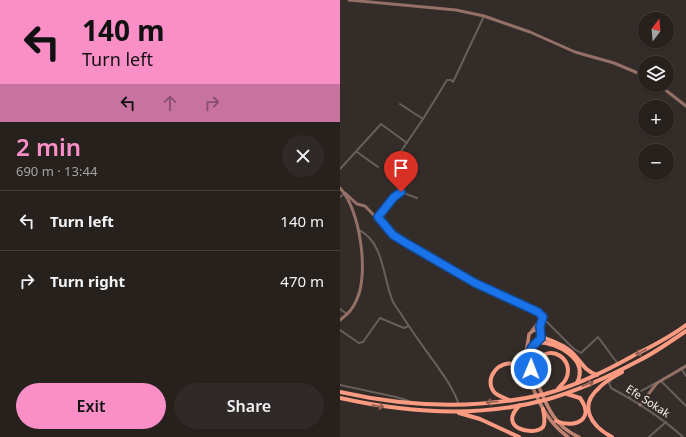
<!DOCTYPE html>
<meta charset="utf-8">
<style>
body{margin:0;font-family:"Noto Sans",sans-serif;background:#2f2927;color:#f1f3f6;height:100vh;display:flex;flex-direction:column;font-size:15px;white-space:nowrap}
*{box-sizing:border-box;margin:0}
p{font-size:13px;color:#a4a3a4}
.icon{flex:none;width:22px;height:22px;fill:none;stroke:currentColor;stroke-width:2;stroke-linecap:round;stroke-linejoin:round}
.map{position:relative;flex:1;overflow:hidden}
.side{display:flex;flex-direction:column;background:#27211e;width:340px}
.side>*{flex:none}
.banner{background:#fa8fc8;color:#111;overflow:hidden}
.needle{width:26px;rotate:16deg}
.controls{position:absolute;left:298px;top:12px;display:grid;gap:8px}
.controls a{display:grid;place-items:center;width:36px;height:36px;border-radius:50%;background:#27211e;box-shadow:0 1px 3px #0004,0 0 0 1px #433e3c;font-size:20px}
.pin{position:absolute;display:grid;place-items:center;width:34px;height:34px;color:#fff;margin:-41px -17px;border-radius:50% 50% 50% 0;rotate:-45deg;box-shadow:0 0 4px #0007}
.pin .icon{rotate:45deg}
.me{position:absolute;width:44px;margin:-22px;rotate:1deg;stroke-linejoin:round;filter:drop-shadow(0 0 3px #0008)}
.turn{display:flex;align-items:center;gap:14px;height:84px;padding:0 16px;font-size:18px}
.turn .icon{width:52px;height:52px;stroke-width:2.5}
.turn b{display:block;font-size:28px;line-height:34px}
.lanes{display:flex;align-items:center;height:38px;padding:0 16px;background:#0003;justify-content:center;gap:20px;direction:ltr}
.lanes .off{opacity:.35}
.round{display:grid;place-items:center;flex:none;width:42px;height:42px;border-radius:21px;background:#2f2927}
.head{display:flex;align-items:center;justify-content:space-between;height:68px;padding:0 16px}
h1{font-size:24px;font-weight:600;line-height:30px;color:#fa8fc8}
.primary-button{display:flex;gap:8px;margin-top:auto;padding:8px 16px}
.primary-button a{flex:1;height:46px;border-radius:24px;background:#fa8fc8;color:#111;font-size:16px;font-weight:600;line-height:46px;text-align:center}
.primary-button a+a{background:#2f2927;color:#f1f3f6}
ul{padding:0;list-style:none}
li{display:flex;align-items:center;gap:12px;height:60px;padding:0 16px;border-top:1px solid #433e3c}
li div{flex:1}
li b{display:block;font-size:15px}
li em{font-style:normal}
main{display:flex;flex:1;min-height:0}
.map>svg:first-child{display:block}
</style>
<main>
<section class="side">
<div class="banner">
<div class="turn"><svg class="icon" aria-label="left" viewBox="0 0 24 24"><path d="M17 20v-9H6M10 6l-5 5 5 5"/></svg><div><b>140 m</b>Turn left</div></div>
<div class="lanes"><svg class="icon" aria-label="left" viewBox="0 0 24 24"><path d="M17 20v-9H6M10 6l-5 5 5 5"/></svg><svg class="icon off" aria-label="ahead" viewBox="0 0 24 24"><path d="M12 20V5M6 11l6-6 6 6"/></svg><svg class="icon off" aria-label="right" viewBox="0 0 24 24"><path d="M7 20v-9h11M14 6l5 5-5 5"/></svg></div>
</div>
<div class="head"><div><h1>2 min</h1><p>690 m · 13:44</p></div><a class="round"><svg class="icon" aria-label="close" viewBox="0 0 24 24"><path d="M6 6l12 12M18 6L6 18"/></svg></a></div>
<ul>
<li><svg class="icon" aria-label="left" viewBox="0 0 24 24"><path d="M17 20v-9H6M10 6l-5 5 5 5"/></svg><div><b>Turn left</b></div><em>140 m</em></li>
<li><svg class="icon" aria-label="right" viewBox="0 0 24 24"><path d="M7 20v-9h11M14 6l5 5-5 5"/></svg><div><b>Turn right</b></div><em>470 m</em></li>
</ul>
<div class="primary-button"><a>Exit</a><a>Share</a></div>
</section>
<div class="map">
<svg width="346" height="437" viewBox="0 0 346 437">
<rect width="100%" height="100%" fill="#342c28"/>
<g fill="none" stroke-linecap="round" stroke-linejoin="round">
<g stroke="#685e5a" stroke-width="2">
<path d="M60 104 83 119"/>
<path d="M17 152 38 167"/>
<path d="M55 160 83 119 107 80H111L113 82 144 16"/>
<path d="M0 169 41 124 67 143"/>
<path d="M0 197 4 194"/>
<path d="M38 217 54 197 61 192 77 198"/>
<path d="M19 230C44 242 43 279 53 302 56 307 60 312 63 317 73 333 84 348 95 363 104 376 114 389 119 405"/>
<path d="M0 309 7 314"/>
<path d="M203 318 234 349 241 353 258 337 278 364"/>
<path d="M0 330 19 343 23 342 40 318 64 328 69 326"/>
<path d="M341 368 346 376"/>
<path d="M271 380 269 383 271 388C297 402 321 417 343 437"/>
<path d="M321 381 346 406"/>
<path d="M0 385 56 397 69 401"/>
<path d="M288 398 316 383"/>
<path d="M309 437 326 422"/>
</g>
<g stroke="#947066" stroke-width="3">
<path d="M9 0 116 10 144 16 190 32 235 52 274 63 305 76"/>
<path d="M319 85 346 106"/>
<path d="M0 188C20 209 29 273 17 299 13 309 8 314 0 320"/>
<path d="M5 193 17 204 25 206 53 235 66 243 135 283 198 313 203 317"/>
<path d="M192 330 203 317 200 334"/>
<path d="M300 405 317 383 346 366"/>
</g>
<path stroke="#c18372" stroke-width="3.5" d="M228 437C210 424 201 407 192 386 190 380 186 373 185 366 184 355 188 345 189 334L194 330 199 332 201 338 190 351 189 362 191 369C204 395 209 425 239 437"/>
<g stroke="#fc9b82" stroke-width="4">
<path d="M201 336C210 341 220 343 229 350 241 359 241 369 257 375"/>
<path d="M198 342C218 343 249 359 237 383"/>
<path d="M194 375C195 370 195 364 198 360 211 343 235 360 226 379 224 383 221 385 218 389"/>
<path d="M0 392C67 407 137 410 205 394 235 386 264 372 291 357 310 347 329 338 346 325"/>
<path d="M0 398C67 413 138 418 205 400 238 391 270 376 300 360 316 352 331 341 346 331"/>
<path d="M169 400C164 398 159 396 155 393 142 379 160 358 176 365 181 367 184 372 188 376"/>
<path d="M180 405C156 428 194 437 203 427 206 422 204 415 203 409"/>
<path d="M119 413 140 419 179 437"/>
<path d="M216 421C236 429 255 419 240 398L227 394"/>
<path d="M272 437C251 426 238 406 259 388 265 381 274 377 282 372"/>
</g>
</g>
<defs><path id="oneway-shaft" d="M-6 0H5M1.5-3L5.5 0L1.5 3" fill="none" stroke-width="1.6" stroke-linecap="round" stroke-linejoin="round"/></defs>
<g stroke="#8e5e50">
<use href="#oneway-shaft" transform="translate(301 352) rotate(153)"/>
<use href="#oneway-shaft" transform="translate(248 384) rotate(-22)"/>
<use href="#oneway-shaft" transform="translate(152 402) rotate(175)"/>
<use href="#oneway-shaft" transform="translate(38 406) rotate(9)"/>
</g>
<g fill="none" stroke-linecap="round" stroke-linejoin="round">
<g stroke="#114b97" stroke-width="10">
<path id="route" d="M61 192 54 197 38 217 53 235 66 243 135 283 198 312 203 317 200 326 201 338 192 347 190 351 189 362 191 369"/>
</g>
<use href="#route" stroke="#1a73e8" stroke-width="7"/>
</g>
<g text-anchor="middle" stroke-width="4" stroke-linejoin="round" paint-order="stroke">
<g font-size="11" fill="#f8f2f0" stroke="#342c28">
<text transform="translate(308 401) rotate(33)" y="4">Efe Sokak</text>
</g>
</g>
</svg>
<div class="controls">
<a><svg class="needle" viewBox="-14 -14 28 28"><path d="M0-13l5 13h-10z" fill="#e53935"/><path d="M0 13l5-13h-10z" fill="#a4a3a4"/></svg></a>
<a><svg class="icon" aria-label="layers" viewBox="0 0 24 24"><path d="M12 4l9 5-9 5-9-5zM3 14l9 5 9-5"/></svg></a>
<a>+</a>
<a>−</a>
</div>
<div class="pin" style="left:61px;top:192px;background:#d93025"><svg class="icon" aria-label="arrive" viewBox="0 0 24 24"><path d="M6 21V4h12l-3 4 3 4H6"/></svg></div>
<svg class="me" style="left:191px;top:369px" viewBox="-20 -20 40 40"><circle r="17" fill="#1a73e8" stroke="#fff" stroke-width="3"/><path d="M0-11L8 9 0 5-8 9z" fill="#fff"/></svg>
</div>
</main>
